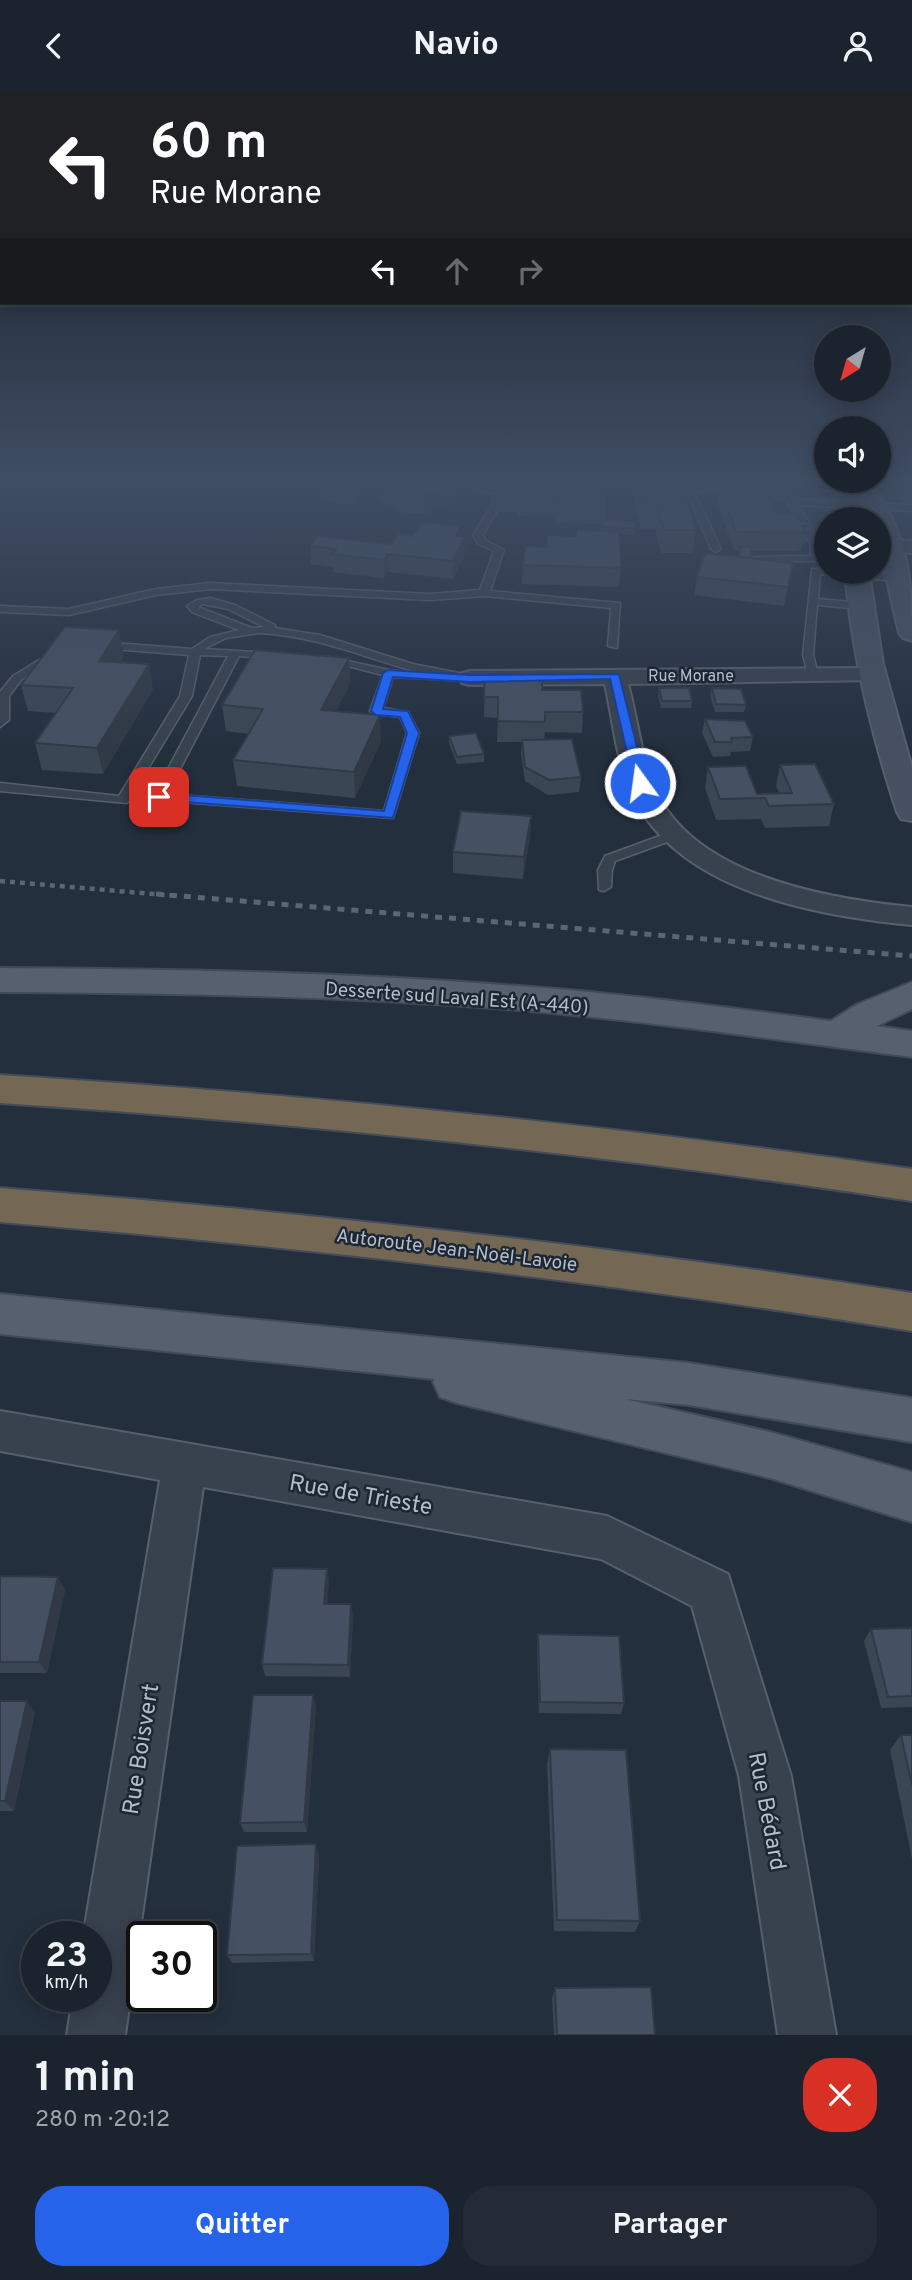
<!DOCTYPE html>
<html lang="fr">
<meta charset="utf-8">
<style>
body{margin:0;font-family:Overpass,sans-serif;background:#242b36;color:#f1f3f6;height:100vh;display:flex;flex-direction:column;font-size:26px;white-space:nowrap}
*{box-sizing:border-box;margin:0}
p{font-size:23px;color:#a0a4aa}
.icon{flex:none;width:38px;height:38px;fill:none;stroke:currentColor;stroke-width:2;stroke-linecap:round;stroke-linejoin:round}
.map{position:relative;height:1944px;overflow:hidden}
.drawer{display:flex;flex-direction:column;background:#1b232e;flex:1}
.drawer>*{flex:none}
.banner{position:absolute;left:0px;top:0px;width:914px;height:214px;box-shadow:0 4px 18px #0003,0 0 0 2px #39404a;background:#202124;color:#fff;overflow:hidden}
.needle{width:46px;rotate:217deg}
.controls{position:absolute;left:814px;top:234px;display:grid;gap:14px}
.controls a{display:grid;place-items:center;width:77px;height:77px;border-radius:50%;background:#1b232e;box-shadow:0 4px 18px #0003,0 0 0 2px #39404a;font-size:35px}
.speed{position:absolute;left:21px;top:1830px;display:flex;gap:14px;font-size:35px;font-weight:700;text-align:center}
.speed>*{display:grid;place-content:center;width:91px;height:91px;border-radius:50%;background:#1b232e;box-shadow:0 4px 18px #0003,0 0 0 2px #39404a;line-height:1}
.speed small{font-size:18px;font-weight:400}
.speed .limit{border:4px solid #111;border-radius:10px;background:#fff;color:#111}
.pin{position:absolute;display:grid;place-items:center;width:60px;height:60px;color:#fff;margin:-30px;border-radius:14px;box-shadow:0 4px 10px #0006}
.me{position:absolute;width:77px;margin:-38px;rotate:346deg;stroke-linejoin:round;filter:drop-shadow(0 0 5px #0008)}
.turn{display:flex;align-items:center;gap:24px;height:147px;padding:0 35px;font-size:32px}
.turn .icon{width:91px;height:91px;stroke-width:2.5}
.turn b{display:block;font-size:49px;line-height:60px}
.lanes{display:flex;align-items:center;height:66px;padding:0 35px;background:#0003;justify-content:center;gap:35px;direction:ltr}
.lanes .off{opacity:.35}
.round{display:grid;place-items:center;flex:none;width:74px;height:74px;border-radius:28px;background:#242b36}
.head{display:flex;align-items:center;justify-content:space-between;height:119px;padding:0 35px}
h1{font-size:42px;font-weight:700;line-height:52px}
.button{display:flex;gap:14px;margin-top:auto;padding:14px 35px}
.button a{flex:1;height:80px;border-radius:28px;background:#2563eb;color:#fff;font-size:28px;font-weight:700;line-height:80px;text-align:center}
.button a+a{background:#242b36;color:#f1f3f6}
header{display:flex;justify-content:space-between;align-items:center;height:91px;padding:0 35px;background:#1b232e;font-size:32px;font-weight:700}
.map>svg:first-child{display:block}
</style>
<header><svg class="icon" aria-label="back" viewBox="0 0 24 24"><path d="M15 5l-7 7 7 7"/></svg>Navio<svg class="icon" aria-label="person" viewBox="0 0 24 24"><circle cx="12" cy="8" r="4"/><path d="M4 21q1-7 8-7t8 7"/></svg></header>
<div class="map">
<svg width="912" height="1944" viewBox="0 0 912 1944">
<rect width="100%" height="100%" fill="#242f3e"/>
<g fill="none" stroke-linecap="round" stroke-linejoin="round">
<g stroke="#565f6c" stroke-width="3">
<g id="service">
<path d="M469 389H477L482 396 511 401 504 403 499 416 483 444 485 449 504 459 490 500 620 512 617 557 608 555 611 517 484 505 430 509 211 498 156 504 69 524 0 521V515L69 518 156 498 211 492 430 503 480 499 494 460 478 453 473 444 491 416 495 402 476 400Z"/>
<path d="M728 389H826L829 390 728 395 695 402 721 458 716 461 711 458 686 399Z"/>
<path d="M746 402H789L796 408 912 414V420L799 414 821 454 818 470 757 471 752 468 754 466 810 465 811 454 786 408 743 407 742 405Z"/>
<path d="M812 478H826V481L898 484 903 487 898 490 820 483 818 508 861 512 866 515 861 518 817 514 813 564 818 583 813 586 808 583 803 564Z"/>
<path d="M210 507 235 514 275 534V537L320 544 413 573 474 585V589L470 590 393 586 383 617 408 621 419 642 393 727 155 709 153 706 228 565 200 564 192 605 127 712 0 700V692L119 705 180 605 189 564 101 557 96 554 101 551 192 558 210 546 239 539 192 521 187 515 197 509ZM203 513 228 518 264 536 252 537 198 516ZM259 542C319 545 367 568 425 583L389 579 329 566 324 569 383 584 370 620 376 623 400 626 407 642 384 720 167 703 239 565 272 568 277 565 272 562 204 558 226 547Z"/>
<path d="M46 565 55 567 21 589 9 605V629L0 636V601L13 585Z"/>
<path d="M676 739 682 743 681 746 615 770 612 779 611 796 604 800 599 799 598 779 605 765Z"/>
</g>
</g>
<g stroke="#565f6c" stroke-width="4">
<g id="minor">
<path d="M891 449 912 450V462L884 459 881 455Z"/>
<path d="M870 577 878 579 882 584 878 589 628 593C638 629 641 668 657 702 698 786 829 808 912 816V834C816 825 675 800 631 701 616 668 613 629 605 593L470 594 462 592 458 587 462 582 470 580Z"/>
<path d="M0 1320 607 1425 728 1483 791 1685 836 1944H778L739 1685 692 1515 601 1468 203 1396 125 1944H67L73 1906H96V1846H83L160 1389 0 1360Z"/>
</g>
</g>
<g stroke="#565f6c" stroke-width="4">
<g id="secondary">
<path d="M850 390H871C908 446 912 484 912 550L903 547 899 542 878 451V429H872Z"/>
<path d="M845 481H869L883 573 912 677V730L901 728 897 721C871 642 852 564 845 481Z"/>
</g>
</g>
<g stroke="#414a57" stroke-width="4">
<g id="primary">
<path d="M0 877C168 878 336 881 504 894 613 901 722 916 831 930L856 914 912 891V918L877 935 912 940V966C777 949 643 929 507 918 339 905 169 902 0 901Z"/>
<path d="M0 1203 689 1272 912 1307V1351L689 1314 625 1308 770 1341 912 1381V1431L770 1387 457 1312 440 1306 433 1291 434 1288 0 1243Z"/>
</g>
</g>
<g stroke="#434c59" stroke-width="4">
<g id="motorway">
<path d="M0 984C305 1003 609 1034 912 1078V1110C609 1064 306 1032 0 1012Z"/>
<path d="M0 1097C305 1121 609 1155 912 1202V1240C609 1191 306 1156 0 1131Z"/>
</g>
</g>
<use href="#service" fill="#38414e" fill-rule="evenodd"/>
<use href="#minor" fill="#38414e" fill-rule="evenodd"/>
<use href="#secondary" fill="#465061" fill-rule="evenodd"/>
<use href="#primary" fill="#56606e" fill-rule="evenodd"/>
<use href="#motorway" fill="#746855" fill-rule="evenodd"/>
<path stroke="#5a6575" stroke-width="4.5" stroke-dasharray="5 5" stroke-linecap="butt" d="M0 790 177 805"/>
<path stroke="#5a6575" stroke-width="5" stroke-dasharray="7 7" stroke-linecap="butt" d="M156 803 912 865"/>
</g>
<g fill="#3b4654">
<path d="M505 389 607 415 606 428 636 430 634 444 619 443 621 477 619 496 522 493 523 474 547 456 575 445 601 440V433L554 432V426L518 425V421H499L500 403Z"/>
<path d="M629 389H702L701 396H682L696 439 693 462H661L655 438H641Z"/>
<path d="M888 389H912V411H903L897 402 898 397H890Z"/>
<path d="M378 391 457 409 442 417 423 423 400 421 378 408Z"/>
<path d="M719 393 756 397 776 423 799 430 810 435 806 453H802L801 460H752L751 467 793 472 784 515 694 504 697 486 738 466 739 459H734L717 411Z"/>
<path d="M318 397H367L355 413 319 410Z"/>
<path d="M460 435V445L465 464 453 488 388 481 384 487 333 481V476L311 473 310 455 391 453 412 445Z"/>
<path d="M124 564 120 571 153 598 103 683 42 679 35 652 56 622 28 620 21 594Z"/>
<path d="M349 567 350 593 336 620 381 650 355 707 237 695 233 669 249 643 226 640 222 614Z"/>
<path d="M485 585 542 599 583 621 582 642 545 641 544 649 581 686 579 701 548 704 525 690 521 663 522 651H497L498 627 484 626Z"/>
<path d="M659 597 692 610 691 617H661L658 604Z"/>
<path d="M712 597 746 614 744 621H715L710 604Z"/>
<path d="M705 628 753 646 750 660 731 661 730 665 713 666 702 642Z"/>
<path d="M449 645 484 663V671L457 673 449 653Z"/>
<path d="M780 674 834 713 829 735 765 737 761 728 716 729 705 697 708 676 757 703 779 702 776 695Z"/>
<path d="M531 725 530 746 523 788 453 782V761Z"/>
<path d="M327 1478 329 1491 327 1513 353 1525 350 1586 265 1585 262 1573Z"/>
<path d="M0 1485 65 1499 47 1582H0Z"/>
<path d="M912 1537V1616L881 1617 864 1550 871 1538Z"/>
<path d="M538 1543 624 1612 621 1623 539 1622 537 1555Z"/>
<path d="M0 1610 35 1621 14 1720H0Z"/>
<path d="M316 1615 307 1741H244L240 1732Z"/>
<path d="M901 1644H912V1768L890 1659Z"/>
<path d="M550 1658 640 1830 635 1841 554 1840 547 1673Z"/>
<path d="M319 1763 314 1870 232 1872 227 1864Z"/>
<path d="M555 1897 655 1944H554L552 1907Z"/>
</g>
<g fill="#303945">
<path d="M364 389H367V397L355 413V401Z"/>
<path d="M457 391V409L442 417 423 423V405Z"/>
<path d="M460 435V453L465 445V464L453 488V470L456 445Z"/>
<path d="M388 463V481L384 487V469Z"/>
<path d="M119 539 124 564 104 595 99 570Z"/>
<path d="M349 567 350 593 323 645 321 619Z"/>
<path d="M149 573 153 598 103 683 97 657Z"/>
<path d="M380 624 381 650 355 707 354 681Z"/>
<path d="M531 725 530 746 523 788 524 766Z"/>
<path d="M327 1478 329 1491 326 1525 324 1513Z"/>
<path d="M58 1486 65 1499 47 1582 39 1571Z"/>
<path d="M351 1513 353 1525 350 1586 348 1574Z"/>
<path d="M313 1604 316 1615 307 1741 304 1731Z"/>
<path d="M27 1610 35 1621 14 1720 5 1710Z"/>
<path d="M316 1753 319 1763 314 1870 311 1863Z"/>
</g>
<g fill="#455162" stroke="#303945" stroke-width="2">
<path d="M325 389H364L355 401 318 397Z"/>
<path d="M385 389H452L457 391 441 400 423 405 399 403 378 391Z"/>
<path d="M505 389 605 390 607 415 555 414V408L519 407V404L500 403Z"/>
<path d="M636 389H653L654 391H681L696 439H664L657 415H643Z"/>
<path d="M891 389H912V391L892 390Z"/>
<path d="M719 393H754L756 397H765L776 423H796L799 430H807L810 435H802L805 442 736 441Z"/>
<path d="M898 396H912V405H904Z"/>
<path d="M603 428 636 430 635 438 601 435Z"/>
<path d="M422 431 460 435 456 445H465L453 470 388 463 384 469 332 463 336 458 310 455 317 445 391 453 398 443 412 445Z"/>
<path d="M576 439 619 440 621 477 523 474 525 455 547 456V444L576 445Z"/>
<path d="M740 455 752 456 751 467 739 466Z"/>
<path d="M705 462 793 472 788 496 697 486Z"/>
<path d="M65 536 119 539 99 570 149 573 97 657 35 652 73 597 21 594Z"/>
<path d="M255 559 349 567 321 619 380 624 354 681 233 669 263 618 222 614Z"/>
<path d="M485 585 542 586V599H581L583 621H545V631L498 630V606H484Z"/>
<path d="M659 597H689L692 610H662Z"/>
<path d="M712 597 741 598 746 614 716 613Z"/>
<path d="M705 628 745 630 753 646 731 647 732 651H715Z"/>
<path d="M476 642 484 663 457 666 449 645Z"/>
<path d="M572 648 581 686 549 689 525 676 522 649Z"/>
<path d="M815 673 834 713 769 715 765 707 720 708 708 676 746 675 757 703 792 702 780 674Z"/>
<path d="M461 720 531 725 524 766 453 761Z"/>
<path d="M273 1477 327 1478 324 1513H351L348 1574 262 1573Z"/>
<path d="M0 1485 58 1486 39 1571H0Z"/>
<path d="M912 1537V1605L888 1606 871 1538Z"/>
<path d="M538 1543 619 1545 624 1612 540 1611Z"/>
<path d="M253 1604H313L304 1731 240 1732Z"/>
<path d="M0 1610H27L5 1710H0Z"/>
<path d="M901 1644H912V1694Z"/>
<path d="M550 1658 626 1659 640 1830 557 1829Z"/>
<path d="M316 1753 311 1863 227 1864 237 1755Z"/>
<path d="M651 1896 655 1944H557L555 1897Z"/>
</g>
<linearGradient id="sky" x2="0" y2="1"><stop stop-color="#141a22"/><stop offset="0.59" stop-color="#3f4d63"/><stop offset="1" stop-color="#3f4d63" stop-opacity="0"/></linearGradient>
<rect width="912" height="661" fill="url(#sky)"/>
<path fill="#2563eb" stroke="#184099" stroke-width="2" d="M388 579 470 584 619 583 646 692 640 696 634 692 610 588 470 591 393 586 383 618 408 620 419 642 393 727 159 709 153 706 159 702 384 720 407 642 400 626 376 624 371 620 383 582Z"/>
<g text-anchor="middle" stroke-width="5" stroke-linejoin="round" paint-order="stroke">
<g font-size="16" fill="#b4bcc9" stroke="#1d2633">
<text x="691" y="590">Rue Morane</text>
</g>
<g font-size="19" fill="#b4bcc9" stroke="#1d2633">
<text transform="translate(457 906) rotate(4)" y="7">Desserte sud Laval Est (A-440)</text>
<text transform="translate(457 1158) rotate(7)" y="7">Autoroute Jean-Noël-Lavoie</text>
</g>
<g font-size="23" fill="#b4bcc9" stroke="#1d2633">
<text transform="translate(361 1403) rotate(10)" y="8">Rue de Trieste</text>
<text transform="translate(140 1658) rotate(-81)" y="8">Rue Boisvert</text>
<text transform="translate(768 1720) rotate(79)" y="8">Rue Bédard</text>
</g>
</g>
</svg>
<div class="controls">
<a><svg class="needle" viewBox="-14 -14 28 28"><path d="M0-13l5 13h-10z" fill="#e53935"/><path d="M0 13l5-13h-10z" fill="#a0a4aa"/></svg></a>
<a><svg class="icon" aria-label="sound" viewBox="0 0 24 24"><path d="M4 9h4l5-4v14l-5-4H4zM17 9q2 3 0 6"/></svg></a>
<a><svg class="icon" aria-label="layers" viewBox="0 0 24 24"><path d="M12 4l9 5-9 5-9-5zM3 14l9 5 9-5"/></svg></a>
</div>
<div class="speed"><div>23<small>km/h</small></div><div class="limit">30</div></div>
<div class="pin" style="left:159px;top:706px;background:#d93025"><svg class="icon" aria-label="arrive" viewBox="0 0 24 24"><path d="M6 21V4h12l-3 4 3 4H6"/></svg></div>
<svg class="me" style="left:640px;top:692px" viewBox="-20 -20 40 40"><circle r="17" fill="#2563eb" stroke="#fff" stroke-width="3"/><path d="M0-11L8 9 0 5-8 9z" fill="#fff"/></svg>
<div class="banner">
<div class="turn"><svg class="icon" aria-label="left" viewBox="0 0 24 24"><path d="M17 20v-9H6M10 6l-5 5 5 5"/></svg><div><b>60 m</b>Rue Morane</div></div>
<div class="lanes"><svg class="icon" aria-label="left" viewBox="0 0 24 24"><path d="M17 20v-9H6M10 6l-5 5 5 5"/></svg><svg class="icon off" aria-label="ahead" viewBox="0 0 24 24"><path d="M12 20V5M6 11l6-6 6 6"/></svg><svg class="icon off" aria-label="right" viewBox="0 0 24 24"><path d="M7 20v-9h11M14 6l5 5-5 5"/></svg></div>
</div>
</div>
<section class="drawer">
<div class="head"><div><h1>1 min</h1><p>280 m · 20:12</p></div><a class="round" style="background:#d93025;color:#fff"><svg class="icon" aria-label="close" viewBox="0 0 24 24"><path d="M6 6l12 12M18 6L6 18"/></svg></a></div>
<div class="button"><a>Quitter</a><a>Partager</a></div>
</section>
